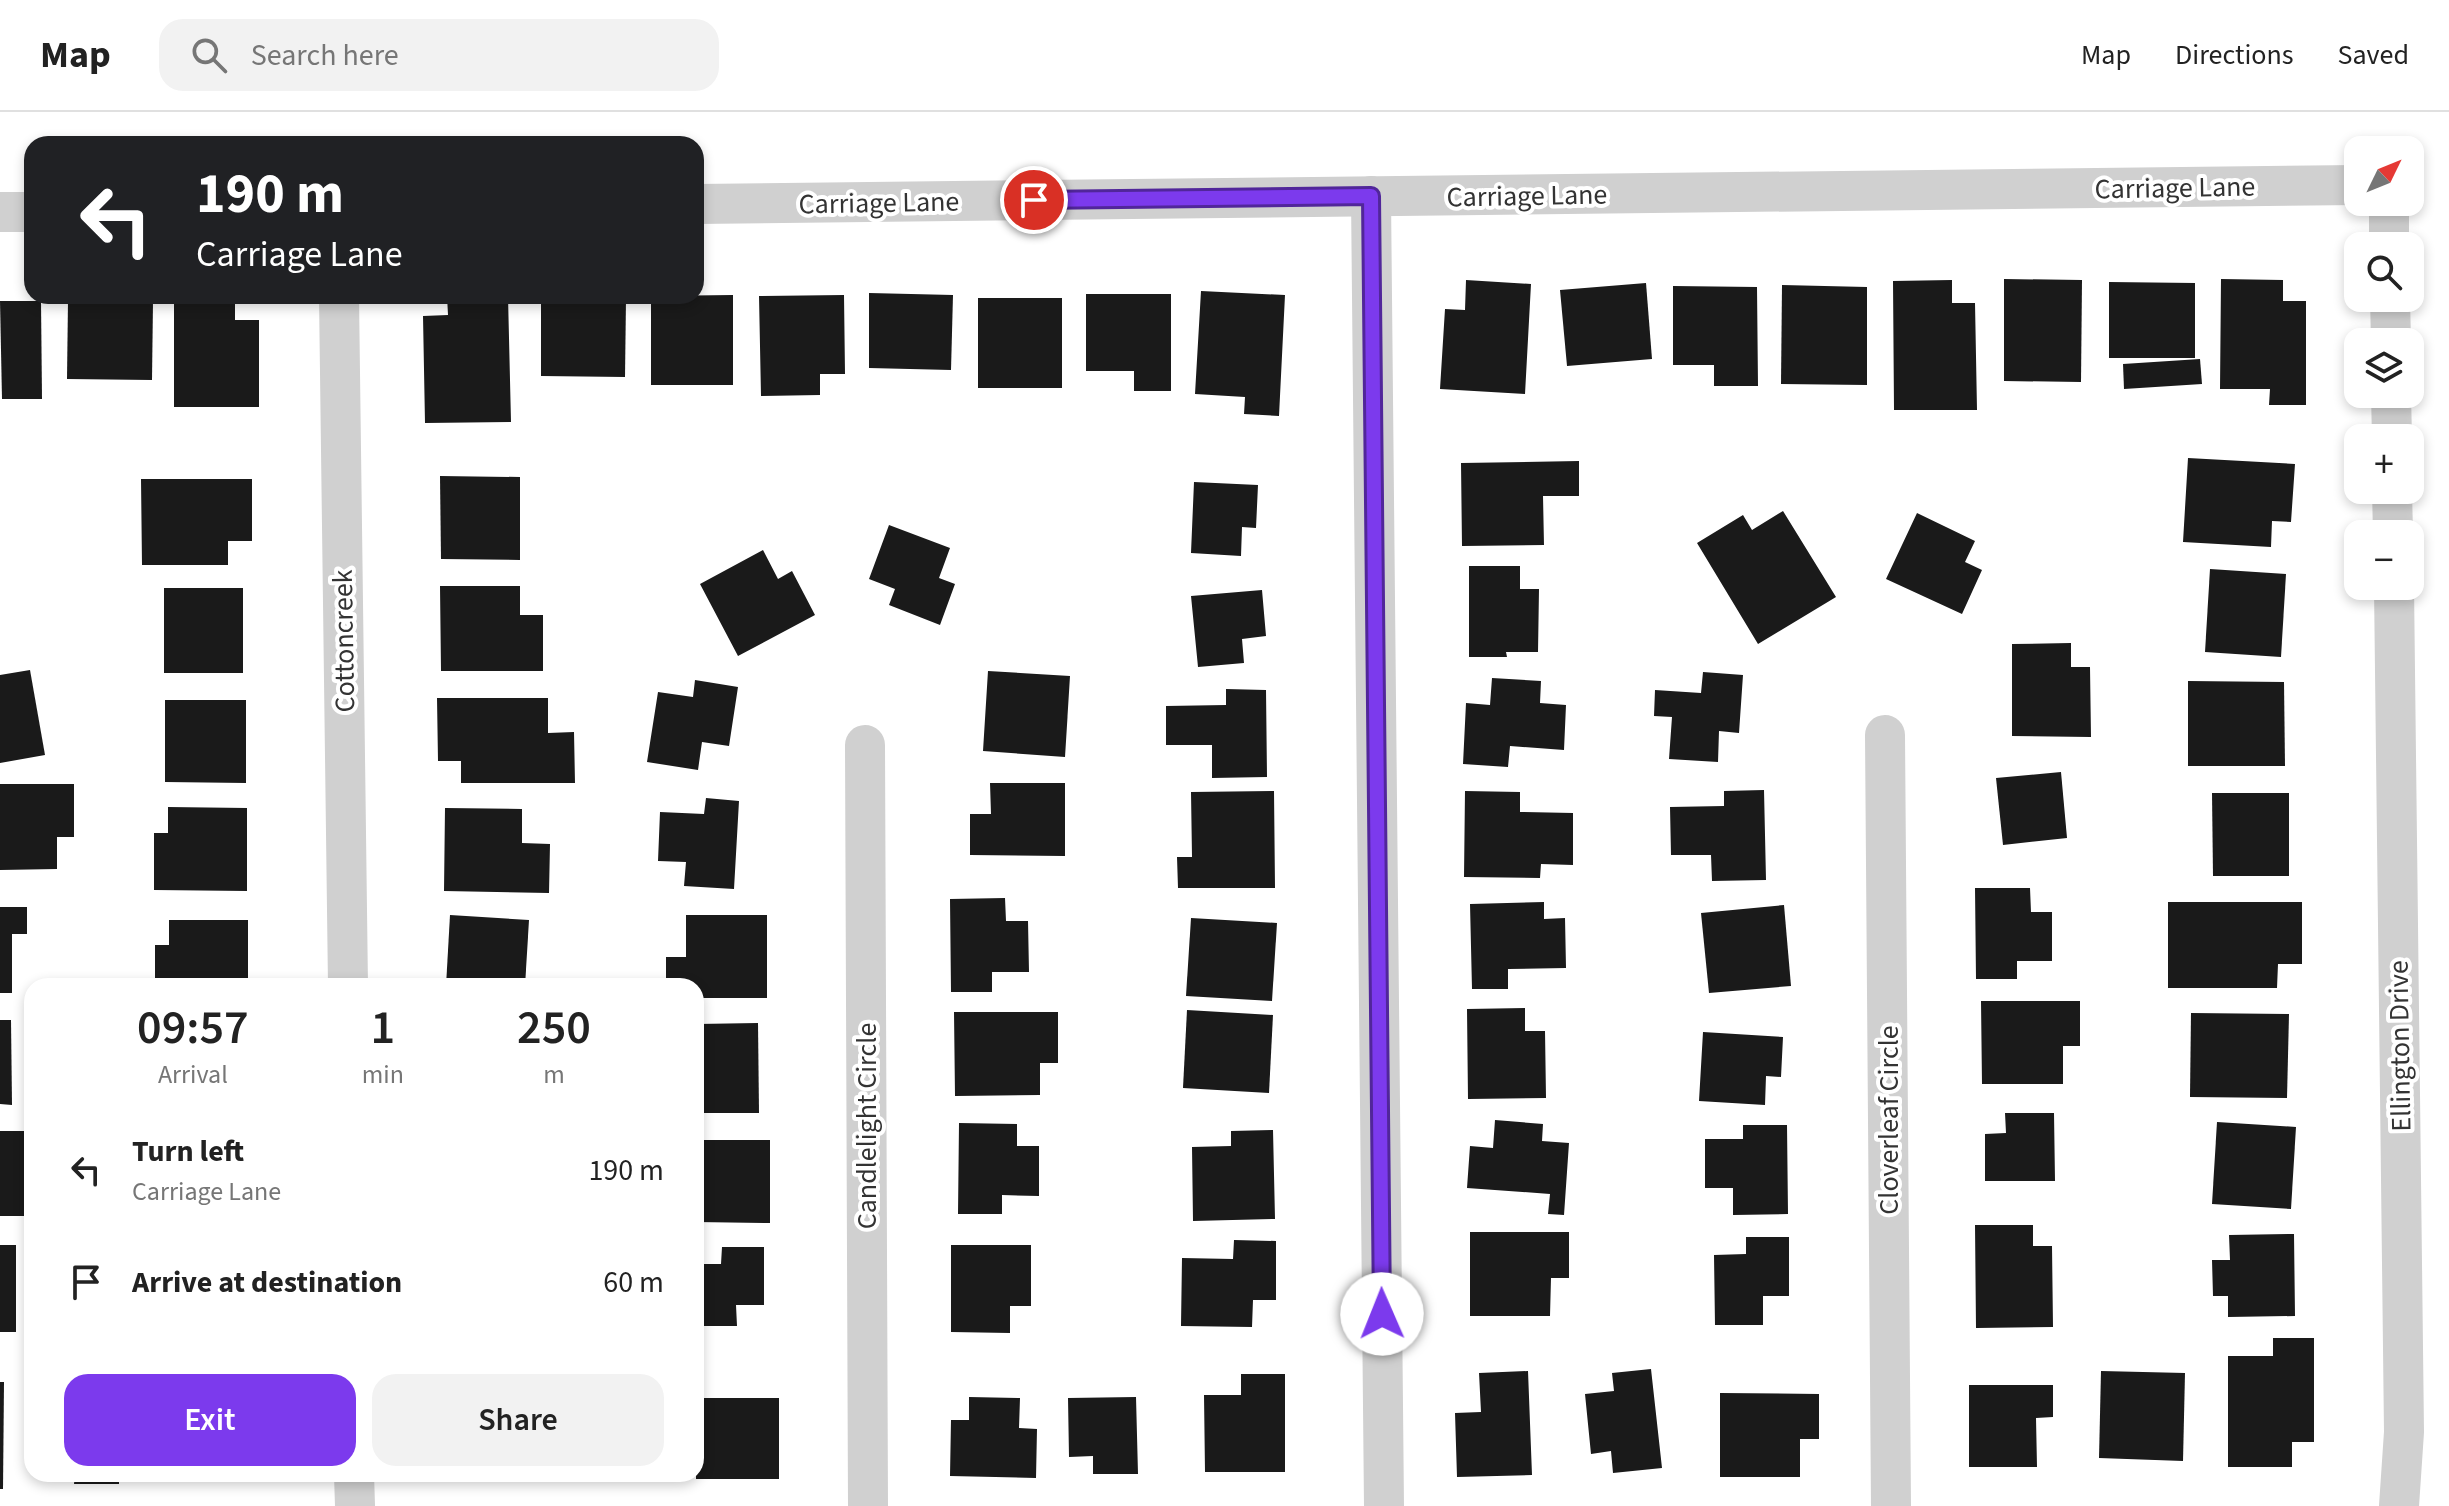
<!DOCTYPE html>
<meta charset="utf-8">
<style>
body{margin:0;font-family:"Source Sans 3",sans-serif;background:#f2f2f2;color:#222;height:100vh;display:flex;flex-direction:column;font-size:30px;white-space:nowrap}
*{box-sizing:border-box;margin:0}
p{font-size:26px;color:#767676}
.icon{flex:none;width:44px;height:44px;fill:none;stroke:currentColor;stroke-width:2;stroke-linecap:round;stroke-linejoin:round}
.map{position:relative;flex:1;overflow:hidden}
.side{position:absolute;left:24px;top:866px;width:680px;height:504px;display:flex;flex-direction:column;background:#fff;border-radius:24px;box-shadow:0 4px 12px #0003}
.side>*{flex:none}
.top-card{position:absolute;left:24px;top:24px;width:680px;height:168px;border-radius:24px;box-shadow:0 4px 12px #0003;background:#202124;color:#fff;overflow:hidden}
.needle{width:52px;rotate:47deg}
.fabs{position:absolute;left:2344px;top:24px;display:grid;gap:16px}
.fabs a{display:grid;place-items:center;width:80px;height:80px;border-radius:16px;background:#fff;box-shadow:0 4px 12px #0003;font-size:40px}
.pin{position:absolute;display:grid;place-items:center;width:68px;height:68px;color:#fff;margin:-34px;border:4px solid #fff;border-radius:50%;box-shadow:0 2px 8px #0007}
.me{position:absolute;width:88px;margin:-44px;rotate:359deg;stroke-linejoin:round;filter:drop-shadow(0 0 6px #0008)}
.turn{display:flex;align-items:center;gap:28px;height:168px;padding:0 40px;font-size:36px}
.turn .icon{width:104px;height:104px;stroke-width:2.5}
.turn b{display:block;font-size:56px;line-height:68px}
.eta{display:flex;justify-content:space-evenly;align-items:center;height:136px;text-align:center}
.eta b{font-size:48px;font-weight:600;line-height:56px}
.button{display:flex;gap:16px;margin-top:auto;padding:16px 40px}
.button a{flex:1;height:92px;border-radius:24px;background:#7c3aed;color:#fff;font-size:32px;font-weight:600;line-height:92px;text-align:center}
.button a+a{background:#f2f2f2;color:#222}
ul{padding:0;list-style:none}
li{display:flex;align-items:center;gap:24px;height:112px;padding:0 40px}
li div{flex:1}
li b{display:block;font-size:30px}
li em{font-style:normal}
header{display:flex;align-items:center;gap:48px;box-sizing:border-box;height:112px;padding:0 40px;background:#fff;border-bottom:2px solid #e0e0e0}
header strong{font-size:38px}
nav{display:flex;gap:44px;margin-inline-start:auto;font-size:28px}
.search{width:560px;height:72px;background:#f2f2f2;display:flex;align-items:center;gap:20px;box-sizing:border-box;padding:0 28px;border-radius:24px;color:#767676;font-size:30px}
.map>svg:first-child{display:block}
</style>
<header>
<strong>Map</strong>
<div class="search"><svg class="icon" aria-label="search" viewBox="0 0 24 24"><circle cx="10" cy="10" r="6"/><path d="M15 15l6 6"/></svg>Search here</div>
<nav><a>Map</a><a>Directions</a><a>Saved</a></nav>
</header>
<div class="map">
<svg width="2449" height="1394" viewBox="0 0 2449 1394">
<rect width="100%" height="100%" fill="#fff"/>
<g fill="#1a1a1a">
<path d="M2004 167 2082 168 2081 270 2004 269Z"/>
<path d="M2221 167 2283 168V189H2306V293H2269L2270 277H2220Z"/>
<path d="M1466 168 1531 172 1525 282 1440 277 1445 197 1465 198Z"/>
<path d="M1952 168V191H1975L1977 298H1894L1893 169Z"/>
<path d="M2109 170 2195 171V246H2109Z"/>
<path d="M1646 171 1652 247 1567 254 1560 178Z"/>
<path d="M1782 173 1867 175V273L1781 272Z"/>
<path d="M1673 174 1757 175 1758 274H1714V253H1673Z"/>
<path d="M1201 179 1285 183 1279 304 1244 302 1245 285 1195 282Z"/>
<path d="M869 181 953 183 951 258 869 256Z"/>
<path d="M1086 182H1171V279H1134V259H1086Z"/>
<path d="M733 183V273H651V184Z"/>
<path d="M844 183 845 262H820V283L761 284 759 184Z"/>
<path d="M447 184H508L511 310 425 311 423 204 448 203Z"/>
<path d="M541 185 626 186 625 265 541 264Z"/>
<path d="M174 186H235V208H259V295H174Z"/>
<rect x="978" y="186" width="84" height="90"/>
<path d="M68 188 153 189 152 268 67 267Z"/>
<path d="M0 189H41L42 287H2Z"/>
<path d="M2200 247 2202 272 2124 277 2123 252Z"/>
<path d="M2188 346 2295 352 2291 410 2272 409 2271 435 2183 430Z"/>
<path d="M1579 349V384H1543L1544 433 1462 434 1461 351Z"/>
<path d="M440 364 520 365V448L441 447Z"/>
<path d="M141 367H252V429H228V453H142Z"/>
<path d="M1194 370 1258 373 1256 416 1242 415 1241 444 1191 441Z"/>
<path d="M1783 399 1836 485 1758 532 1697 431 1743 403 1752 418Z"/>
<path d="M1917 401 1975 429 1965 450 1982 458 1962 502 1886 467Z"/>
<path d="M889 413 950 436 939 466 955 472 940 513 889 493 895 477 869 467Z"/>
<path d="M763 438 778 467 792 459 815 503 738 544 700 472Z"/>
<path d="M1469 454H1520V477H1539L1538 540H1506L1507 545H1469Z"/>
<path d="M2210 457 2286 462 2281 545 2205 540Z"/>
<path d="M440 474H520V503H543V559H441Z"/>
<rect x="164" y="476" width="79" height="85"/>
<path d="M1262 478 1266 524 1242 527 1244 551 1198 555 1191 484Z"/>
<path d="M2071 531V555H2090L2091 625 2012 624V532Z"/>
<path d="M30 558 45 643 0 651V563Z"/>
<path d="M988 559 1070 564 1065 645 983 639Z"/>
<path d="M1703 560 1743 563 1739 621 1719 619 1718 650 1669 647 1672 605 1654 604 1655 578 1701 581Z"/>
<path d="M1492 566 1541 569 1540 591 1566 593 1564 638 1510 634 1508 655 1463 652 1466 591 1490 593Z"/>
<path d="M695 568 738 575 729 634 702 630 698 658 647 650 658 580 693 585Z"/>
<path d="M2188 569 2284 570 2285 654H2188Z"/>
<path d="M1226 577 1266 578 1267 665 1212 666V633H1166V594L1226 593Z"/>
<path d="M437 586H548V621L574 620 575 671H461V649H438Z"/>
<path d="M165 588H246V671L165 670Z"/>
<path d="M2061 660 2067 726 2003 733 1996 666Z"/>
<path d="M990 671H1065V744L970 743V702H991Z"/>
<path d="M0 672H74V725H57V757L0 758Z"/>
<path d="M1764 678 1766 768 1712 769 1711 743H1671L1670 695 1724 694V679Z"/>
<path d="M1274 679 1275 776H1178L1177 745H1192L1191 680Z"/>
<path d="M1465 679 1520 680V700L1573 701V753L1541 752 1540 766 1464 765Z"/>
<path d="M2212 681H2289V764H2213Z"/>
<path d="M706 686 739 689 734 777 684 774 686 750 658 749 660 700 704 702Z"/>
<path d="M168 695 247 696V779L154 778V721H168Z"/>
<path d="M445 696 522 697V731L550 732 549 781 444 779Z"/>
<path d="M1975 776H2030L2031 800H2052V849H2017V867H1976Z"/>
<path d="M1005 786 1006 809H1028L1029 860H992V880H951L950 787Z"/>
<path d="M1544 790V807L1565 806 1566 856 1508 857V877H1472L1470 792Z"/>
<path d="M2168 790H2302V852H2278L2277 876H2168Z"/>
<path d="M1784 793 1791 874 1709 881 1701 801Z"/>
<path d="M0 795H27V822H12V881H0Z"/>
<path d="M450 803 529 808 525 874H446Z"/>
<path d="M686 803H767V886H696V874H666V845H686Z"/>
<path d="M1191 806 1277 811 1272 889 1186 884Z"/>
<path d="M169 808H248V874H155V833H169Z"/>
<path d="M1981 889H2080V934H2063V972H1982Z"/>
<path d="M1525 896V919H1545L1546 986 1468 987 1467 897Z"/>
<path d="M1187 898 1273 903 1269 981 1183 976Z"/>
<path d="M954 900H1058V951H1040V983L955 984Z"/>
<path d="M2191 901 2289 902 2287 986 2190 985Z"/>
<path d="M0 908H11L12 993 0 992Z"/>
<path d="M758 911 759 1001H696L697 912Z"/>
<path d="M1703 920 1783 925 1781 965 1766 964 1765 993 1699 989Z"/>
<path d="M2005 1001H2054L2055 1069H1985V1022L2006 1021Z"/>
<path d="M1495 1008 1543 1012 1542 1029 1569 1031 1564 1103 1548 1102 1550 1082 1467 1076 1470 1034 1493 1036Z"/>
<path d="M2217 1010 2296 1015 2291 1097 2212 1092Z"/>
<path d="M959 1011 1017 1012V1034H1039V1084L1002 1083V1102H958Z"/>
<path d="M1743 1013H1787L1788 1102 1733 1103V1076H1705V1027H1743Z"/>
<path d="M1273 1018 1275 1107 1193 1109 1192 1035 1231 1034V1019Z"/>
<rect x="0" y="1019" width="32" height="85"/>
<path d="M696 1028H770V1111L696 1110Z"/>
<path d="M1975 1113H2033V1134H2052L2053 1215 1976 1216Z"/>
<path d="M1470 1120H1569V1166H1551L1550 1204H1470Z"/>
<path d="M2294 1122 2295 1204 2228 1205V1184H2213L2212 1148H2230L2229 1123Z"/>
<path d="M1746 1125H1789V1184H1763V1213H1715L1714 1143 1746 1142Z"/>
<path d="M1234 1128 1276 1129V1188H1253L1252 1215 1181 1214 1182 1146 1233 1147Z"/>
<rect x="0" y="1133" width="16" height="87"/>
<path d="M951 1133H1031V1194H1010V1221L951 1220Z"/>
<path d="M722 1135H764V1193H736L737 1214H696V1152H721Z"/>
<path d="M2273 1226H2314V1330H2292V1355H2228V1244H2273Z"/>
<path d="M1651 1257 1662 1356 1613 1361 1611 1339 1591 1342 1585 1282 1614 1279 1612 1261Z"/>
<path d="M1528 1259 1532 1363 1457 1365 1455 1301 1481 1300 1479 1261Z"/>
<path d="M2101 1259 2185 1261 2183 1349 2099 1346Z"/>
<path d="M1241 1262H1285V1360H1205L1204 1283H1241Z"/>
<path d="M0 1270H4L3 1377H0Z"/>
<path d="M1969 1273H2053V1305L2036 1306 2037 1355H1969Z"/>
<path d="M1720 1281 1819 1282V1327H1800V1365H1720Z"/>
<path d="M969 1285 1020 1286 1019 1316 1037 1317 1036 1366 950 1364 951 1308H969Z"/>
<path d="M1136 1285 1138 1362H1093V1344L1069 1345 1068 1286Z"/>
<rect x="696" y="1286" width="83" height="81"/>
<path d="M75 1362H119V1372H74Z"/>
<rect x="182" y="1362" width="82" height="8"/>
<path d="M440 1362H528V1367L440 1368Z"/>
<path d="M592 1362H635V1365L592 1366Z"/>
</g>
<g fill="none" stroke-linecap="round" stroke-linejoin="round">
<g stroke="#d0d0d0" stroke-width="40">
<path d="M1371 84 1384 1394"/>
<path d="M2389 90V134"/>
<path d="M696 92 2358 73"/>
<path d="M0 100H32"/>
<path d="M339 184 348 874"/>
<path d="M2390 186 2391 230"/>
<path d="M2391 282 2392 326"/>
<path d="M2392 378 2393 422"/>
<path d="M2394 474 2404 1320 2399 1394"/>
<path d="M1885 623 1891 1394"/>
<path d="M865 633 868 1394"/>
<path d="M354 1362 355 1394"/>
</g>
</g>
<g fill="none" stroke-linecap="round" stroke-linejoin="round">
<g stroke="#51269a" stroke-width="20">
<path id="route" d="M1034 88 1371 84 1382 1202"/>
</g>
<use href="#route" stroke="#7c3aed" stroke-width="14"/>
</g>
<g text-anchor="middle" stroke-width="8" stroke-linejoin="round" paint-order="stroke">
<g font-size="28" fill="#333" stroke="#fff">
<text transform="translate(2175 75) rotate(-1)" y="10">Carriage Lane</text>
<text transform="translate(1527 83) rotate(-1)" y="10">Carriage Lane</text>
<text transform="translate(879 90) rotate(-1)" y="10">Carriage Lane</text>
<text transform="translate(343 529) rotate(-91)" y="10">Cottoncreek</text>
<text transform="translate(2399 934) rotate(-91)" y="10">Ellington Drive</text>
<text transform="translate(1888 1008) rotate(-90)" y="10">Cloverleaf Circle</text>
<text transform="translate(866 1014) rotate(-90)" y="10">Candlelight Circle</text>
</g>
</g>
</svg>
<div class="fabs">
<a><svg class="needle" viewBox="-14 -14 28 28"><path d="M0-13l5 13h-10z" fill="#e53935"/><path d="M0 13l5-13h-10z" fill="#767676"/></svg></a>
<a><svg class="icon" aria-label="search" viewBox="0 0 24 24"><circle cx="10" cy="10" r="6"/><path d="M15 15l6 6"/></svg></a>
<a><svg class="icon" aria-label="layers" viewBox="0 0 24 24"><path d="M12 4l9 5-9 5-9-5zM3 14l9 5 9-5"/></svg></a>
<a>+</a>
<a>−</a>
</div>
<div class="pin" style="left:1034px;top:88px;background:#d93025"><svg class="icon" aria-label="arrive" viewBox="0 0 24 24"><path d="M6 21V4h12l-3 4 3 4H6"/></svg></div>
<svg class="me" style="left:1382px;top:1202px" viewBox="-20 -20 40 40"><circle r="19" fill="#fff"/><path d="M0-13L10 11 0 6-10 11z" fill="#7c3aed"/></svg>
<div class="top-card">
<div class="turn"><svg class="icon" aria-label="left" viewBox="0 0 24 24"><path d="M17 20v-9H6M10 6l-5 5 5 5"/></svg><div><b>190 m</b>Carriage Lane</div></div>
</div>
<section class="side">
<div class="eta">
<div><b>09:57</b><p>Arrival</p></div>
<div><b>1</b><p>min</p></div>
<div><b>250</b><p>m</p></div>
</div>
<ul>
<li><svg class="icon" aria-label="left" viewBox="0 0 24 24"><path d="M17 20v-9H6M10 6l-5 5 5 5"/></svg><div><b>Turn left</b><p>Carriage Lane</p></div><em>190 m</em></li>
<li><svg class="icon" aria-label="arrive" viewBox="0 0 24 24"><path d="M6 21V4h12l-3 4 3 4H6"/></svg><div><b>Arrive at destination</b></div><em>60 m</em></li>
</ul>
<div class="button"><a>Exit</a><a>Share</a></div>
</section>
</div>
